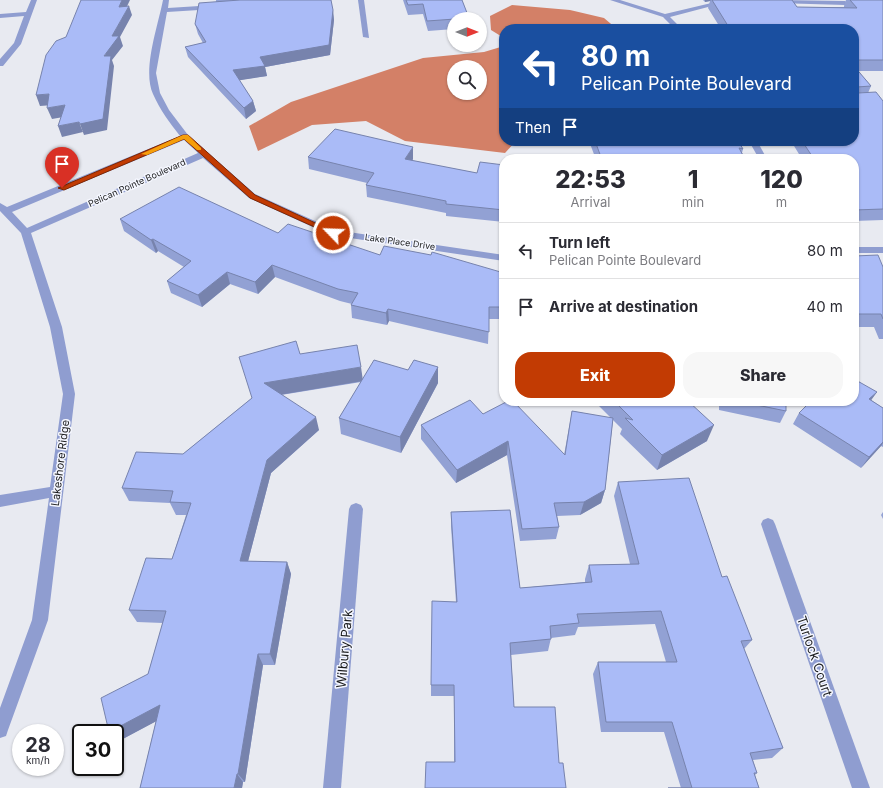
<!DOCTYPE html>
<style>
body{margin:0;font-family:Inter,sans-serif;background:#f7f7f7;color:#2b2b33;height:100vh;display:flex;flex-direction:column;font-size:15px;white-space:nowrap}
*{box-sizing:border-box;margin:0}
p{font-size:13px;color:#7c7c81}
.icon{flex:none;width:22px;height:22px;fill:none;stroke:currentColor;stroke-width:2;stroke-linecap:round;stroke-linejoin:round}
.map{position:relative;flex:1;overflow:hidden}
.sheet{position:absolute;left:499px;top:154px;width:360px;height:252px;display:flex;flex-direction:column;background:#fff;border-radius:16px;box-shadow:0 1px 3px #0004}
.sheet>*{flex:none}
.hud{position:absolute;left:499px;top:24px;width:360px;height:122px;border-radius:16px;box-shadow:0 1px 3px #0004;background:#1a4fa0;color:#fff;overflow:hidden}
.needle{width:26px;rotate:90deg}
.fabs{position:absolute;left:447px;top:12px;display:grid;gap:8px}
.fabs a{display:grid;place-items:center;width:40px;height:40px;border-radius:50%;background:#fff;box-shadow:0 1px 3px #0004;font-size:20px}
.speed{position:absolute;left:12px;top:724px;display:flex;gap:8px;font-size:20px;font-weight:700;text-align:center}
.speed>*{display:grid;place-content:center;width:52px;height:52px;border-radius:50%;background:#fff;box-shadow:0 1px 3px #0004;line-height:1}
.speed small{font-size:10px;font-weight:400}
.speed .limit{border:2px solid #111;border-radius:6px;background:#fff;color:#111}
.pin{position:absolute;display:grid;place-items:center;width:34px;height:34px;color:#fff;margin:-41px -17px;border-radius:50% 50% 50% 0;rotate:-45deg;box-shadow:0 0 4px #0007}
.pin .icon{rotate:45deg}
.me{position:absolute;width:44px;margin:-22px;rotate:294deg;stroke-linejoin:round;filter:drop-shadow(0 0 3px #0008)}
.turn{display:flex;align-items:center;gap:14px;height:84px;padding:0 16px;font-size:18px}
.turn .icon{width:52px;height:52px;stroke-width:2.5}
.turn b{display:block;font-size:28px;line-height:34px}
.then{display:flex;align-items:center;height:38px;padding:0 16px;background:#0003;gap:8px;font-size:15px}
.eta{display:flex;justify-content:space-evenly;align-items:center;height:68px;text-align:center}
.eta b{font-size:24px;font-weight:800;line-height:28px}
.cta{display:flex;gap:8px;margin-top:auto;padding:8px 16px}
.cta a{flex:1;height:46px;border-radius:16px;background:#c23b03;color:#fff;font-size:16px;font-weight:800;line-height:46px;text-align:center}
.cta a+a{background:#f7f7f7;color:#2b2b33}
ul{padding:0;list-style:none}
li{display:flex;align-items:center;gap:12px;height:56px;padding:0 16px;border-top:1px solid #e1e1e2}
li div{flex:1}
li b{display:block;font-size:15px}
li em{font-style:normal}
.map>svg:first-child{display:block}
</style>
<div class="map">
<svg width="883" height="788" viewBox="0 0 883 788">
<rect width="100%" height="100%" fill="#e8eaf1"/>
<g fill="#d38067" fill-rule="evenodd">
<path d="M512 5 570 10 604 18 617 29H504V38L491 30 490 16Z"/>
<path d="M504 46V141H516L505 153 405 141 366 121 312 125 258 151 249 126 291 102 423 58 484 52ZM454 67H480V93H454Z"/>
</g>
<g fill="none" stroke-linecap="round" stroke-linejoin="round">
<g fill="#8f9dd0" fill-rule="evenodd">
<path d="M31 0H37L21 44 3 66H0V59L14 43 24 16 0 18V14L26 12Z"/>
<path d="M163 0H169L168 8 215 5 218 7 215 9 167 12 156 73 160 93 169 110 188 135 255 194 335 230 504 255V261L330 235 249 198 203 158 31 233 62 327 75 394 48 620 8 730 6 736 0 738V708L32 620 49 498 0 507V495L50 487 63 394 50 327 21 233 0 211V203L7 207 180 136C170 123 160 110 153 94 142 70 158 26 163 0ZM184 140 198 153 27 228 12 212Z"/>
<path d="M358 0H364L369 38 363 37Z"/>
<path d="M610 0H620L665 14 724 0 727 2 670 17 682 29H675L663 17Z"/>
<path d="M778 0 845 1 848 3 845 5 776 3V1Z"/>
<path d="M749 141H757L767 159H759Z"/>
<rect x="854" y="247" width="29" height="6"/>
<path d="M356 503 361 505 363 509 341 788H323L349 509 351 505Z"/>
<path d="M768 518 773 520 775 524 870 788H852L761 524 763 520Z"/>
</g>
</g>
<g fill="#92a1d4">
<path d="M216 0H331L334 20 330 55 265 67 267 76 239 80 253 101 256 111 246 119 188 57 185 47 203 43 198 34 195 24 216 2Z"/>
<path d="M403 0H462L469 19H454V29L428 31 423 14 408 15Z"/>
<path d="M703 0H792L797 7H844V6L846 0H883V71H858L871 86 868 93 883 101V220L854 221V159H802L791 141H854V29H721L708 8 710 1 705 2Z"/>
<path d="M589 141H738L743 149 742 153 745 159H575V158L595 157Z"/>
<path d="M308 157 413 159 412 161 477 173 504 165V222L446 216V213L367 197 366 185 367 183 309 169Z"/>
<path d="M120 219 278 233 380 255 504 273V319H489L488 344 389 321 387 325 352 318 351 305 352 304 340 301 275 277 258 294 230 284 202 307 171 293 167 281 184 267 158 251 156 253 124 231Z"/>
<path d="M854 256 883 266V265V339H879L874 327H854Z"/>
<path d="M300 354 363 379 408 370 438 367V383L401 453 341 434 339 418 361 382 281 395 319 430 271 473 248 561 287 562 291 574 275 665H263L245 782H243L242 788H140L156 721 119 741 148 674 163 623 137 622 129 610 172 559 186 515H176L170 503 129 501 122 488 183 454 252 398Z"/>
<path d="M877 392 871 400 883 408V447L881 446 861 468 793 424 799 413Z"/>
<path d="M594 401H688L707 441 657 470 620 434 622 429 613 420 605 490 601 503 580 515 557 516 559 527 556 539 520 541 507 455 456 483 421 439V425L483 414 564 455 572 411 611 418Z"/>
<path d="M719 401H786V411L780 423 719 410Z"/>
<path d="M618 482 722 577 752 640 744 649 783 748 772 758 753 760 757 773 755 775 759 788H681L664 732H601L593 674 598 662H666L655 624 578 627 575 635 551 638 548 651 511 655 514 707 454 762V696H431V685L456 602 451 526V512L520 588 585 582V579L589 565 630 564 614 496Z"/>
<path d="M883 512V519L881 515Z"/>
</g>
<g fill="#7783ad">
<path d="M122 0H130L122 17 119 7Z"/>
<path d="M705 0H711L710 1 705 2Z"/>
<path d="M129 6 132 15 120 37 123 46 112 60 114 66 107 130 84 135 80 124 112 36Z"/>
<path d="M333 10 334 20 330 55 265 67 267 76 235 81 233 70 260 57Z"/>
<path d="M49 94 53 105 40 106 36 95Z"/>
<path d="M253 101 256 111 246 119 244 108Z"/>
<path d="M65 105 69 116 52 119 47 108Z"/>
<path d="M79 122 83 132 62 137 58 126Z"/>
<path d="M413 147V159L405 171V159Z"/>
<path d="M153 239 158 251 156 253 151 240Z"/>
<path d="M272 265 275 277 258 294 255 282Z"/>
<path d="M227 272 230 284 202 307 198 295Z"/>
<path d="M388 309 389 321 387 325 386 313Z"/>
<path d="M361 367 363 381 267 397 264 383Z"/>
<path d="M438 367V383L401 453 400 437Z"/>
<path d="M877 392 869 403V399Z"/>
<path d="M316 417 319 430 271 473 245 573 240 561 267 460Z"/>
<path d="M714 425 707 441 657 470 662 455Z"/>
<path d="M508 441 507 455 456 483 457 470Z"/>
<path d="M883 442V443L881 446 861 468 869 457Z"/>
<path d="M605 490 601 503 580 515 584 502Z"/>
<path d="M287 562 291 574 275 665 270 654Z"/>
<path d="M258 654 263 665 245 782 238 774Z"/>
<path d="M160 705 168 715 119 741 115 737V733H111L109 732Z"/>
<path d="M237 774 243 782 242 788H234Z"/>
</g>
<g fill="#aabbf7" stroke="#7783ad">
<path d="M81 0H122L119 7 129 6 112 36H119L104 56H111L103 119 80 124 79 122 58 126 65 105 47 108 49 94 36 95 46 55 56 41 66 37Z"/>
<path d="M240 0H331L333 10 329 45 260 57 265 66 233 70 253 101 244 108 185 47 206 42 195 24 199 3Z"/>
<path d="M406 0H462L469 18 427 21 423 4 408 5Z"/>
<path d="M712 0H792L797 7 857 8 850 0H883V60H854V29H730Z"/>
<path d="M854 66 871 86 857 87 858 93 876 92 883 101V209L854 210V159H811L810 156H812L802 141H854Z"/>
<path d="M335 129 413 147 405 159 477 173 480 162 504 165V210L446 204V201L366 185 374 173 308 157Z"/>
<path d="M595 141H738L743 149 739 148 745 159H576L575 158 601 157Z"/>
<path d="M179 187 278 233 288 224 380 255 384 246 431 255 432 252 504 273V307H489V332L388 309 386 313 351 305 358 293 338 289 272 265 255 282 227 272 198 295 167 281 191 261 153 239 151 240 120 219Z"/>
<path d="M878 255 883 267V319L881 314H854V256Z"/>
<path d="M296 341 300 354 357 345 361 367 264 383 316 417 267 460 240 561 287 562 270 654H258L238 774H237L234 788H140L160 705 109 732 101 698 148 674 166 611 129 610 146 558 172 559 191 503 170 502 173 491 122 488 136 452 183 454 252 398 239 357Z"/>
<path d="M374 360 408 370 414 360 438 367 400 437 339 418Z"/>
<path d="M854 379 877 392 869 399 883 408V442L869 457 799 413 811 401H854Z"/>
<path d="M470 400 483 414 508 401H513L565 455 572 411 613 418 605 490 584 502 554 503 559 527 522 529 508 441 457 470 421 425Z"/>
<path d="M614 401H688L714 425 662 455 625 418 633 420Z"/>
<path d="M737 401H786V411Z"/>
<path d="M689 478 722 577 727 576 752 640 741 641 783 748 750 753 757 773H754L759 788H668H692L672 722H606L598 662H677L661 611 577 614 579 623 550 626 551 639 510 643 514 707H555L559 763H563L566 788H425L426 762H455L454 685H431L432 601 457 602 451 512 510 510 520 588 592 582 589 565 639 564 618 482Z"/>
</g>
<path fill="#c23b03" stroke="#7e2602" d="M183 135H188L255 195 337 233 330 234 250 198 184 139 64 190 58 188Z"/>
<path fill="#f59e0b" d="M183 135H188L201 148V150H197L184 139 147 155 141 154Z"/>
<g text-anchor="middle" stroke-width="3" stroke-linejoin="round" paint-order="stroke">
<g font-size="9" fill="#1b1c1e" stroke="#f5f7ff">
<text transform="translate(137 183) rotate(-24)" y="3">Pelican Pointe Boulevard</text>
<text transform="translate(400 242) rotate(8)" y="3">Lake Place Drive</text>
</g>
<g font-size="11" fill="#1b1c1e" stroke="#f5f7ff">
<text transform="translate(60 463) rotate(-83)" y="4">Lakeshore Ridge</text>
</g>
<g font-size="13" fill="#1b1c1e" stroke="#f5f7ff">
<text transform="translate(344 649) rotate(-85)" y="5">Wilbury Park</text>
<text transform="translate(815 656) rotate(71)" y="5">Turlock Court</text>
</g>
</g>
</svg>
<div class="fabs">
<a><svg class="needle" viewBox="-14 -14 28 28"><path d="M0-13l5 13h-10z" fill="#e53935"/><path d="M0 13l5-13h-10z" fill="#7c7c81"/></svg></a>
<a><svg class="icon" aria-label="search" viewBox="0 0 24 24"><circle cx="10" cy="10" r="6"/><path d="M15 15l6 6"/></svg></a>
</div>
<div class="speed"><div>28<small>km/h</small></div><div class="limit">30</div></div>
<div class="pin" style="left:62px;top:188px;background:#d93025"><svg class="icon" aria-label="arrive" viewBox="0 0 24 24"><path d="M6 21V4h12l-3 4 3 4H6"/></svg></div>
<svg class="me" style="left:333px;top:233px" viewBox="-20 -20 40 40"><circle r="17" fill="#c23b03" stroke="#fff" stroke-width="3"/><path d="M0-11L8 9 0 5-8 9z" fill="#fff"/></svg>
<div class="hud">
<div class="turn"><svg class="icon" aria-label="left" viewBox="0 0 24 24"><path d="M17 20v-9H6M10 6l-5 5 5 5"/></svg><div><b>80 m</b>Pelican Pointe Boulevard</div></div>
<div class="then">Then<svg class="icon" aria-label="arrive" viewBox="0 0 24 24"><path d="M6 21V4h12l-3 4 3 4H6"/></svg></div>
</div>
<section class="sheet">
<div class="eta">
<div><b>22:53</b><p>Arrival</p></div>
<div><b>1</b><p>min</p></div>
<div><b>120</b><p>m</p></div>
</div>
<ul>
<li><svg class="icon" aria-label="left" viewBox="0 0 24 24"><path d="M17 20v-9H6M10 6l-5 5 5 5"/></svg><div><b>Turn left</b><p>Pelican Pointe Boulevard</p></div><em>80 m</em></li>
<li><svg class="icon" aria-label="arrive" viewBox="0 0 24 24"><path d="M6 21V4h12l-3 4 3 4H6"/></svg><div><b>Arrive at destination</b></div><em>40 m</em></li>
</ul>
<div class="cta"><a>Exit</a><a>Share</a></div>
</section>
</div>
